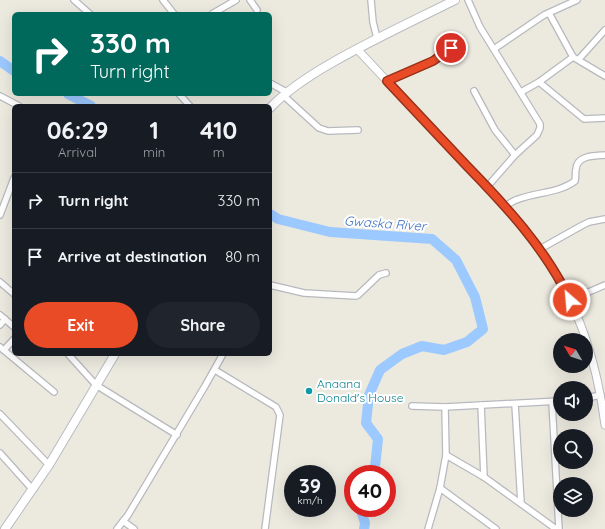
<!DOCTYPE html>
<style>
body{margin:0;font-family:Quicksand,sans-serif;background:#20242c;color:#f1f3f6;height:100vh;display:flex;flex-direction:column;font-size:15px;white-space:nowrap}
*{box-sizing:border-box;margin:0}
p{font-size:13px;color:#9ea1a6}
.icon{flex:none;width:22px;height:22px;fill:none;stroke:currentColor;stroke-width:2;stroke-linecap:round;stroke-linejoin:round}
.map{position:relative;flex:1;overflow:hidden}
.panel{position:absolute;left:12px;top:104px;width:260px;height:252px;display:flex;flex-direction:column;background:#171b24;border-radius:6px;box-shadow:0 4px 16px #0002}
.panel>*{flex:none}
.hud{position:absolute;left:12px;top:12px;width:260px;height:84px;border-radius:6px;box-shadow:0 4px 16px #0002;background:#00695c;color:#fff;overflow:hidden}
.needle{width:26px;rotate:309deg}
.tools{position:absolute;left:553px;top:333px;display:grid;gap:8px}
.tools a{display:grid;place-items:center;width:40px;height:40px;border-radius:50%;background:#171b24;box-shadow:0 4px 16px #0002;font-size:20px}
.speed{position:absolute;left:284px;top:465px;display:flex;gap:8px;font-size:20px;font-weight:700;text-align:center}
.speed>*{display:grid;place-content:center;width:52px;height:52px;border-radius:50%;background:#171b24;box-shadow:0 4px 16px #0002;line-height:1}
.speed small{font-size:10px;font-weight:400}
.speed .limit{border:6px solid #d22;background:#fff;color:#111}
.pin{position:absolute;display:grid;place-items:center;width:34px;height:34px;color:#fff;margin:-17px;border:2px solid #fff;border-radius:50%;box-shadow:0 1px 4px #0007}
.me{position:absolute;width:44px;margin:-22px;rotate:333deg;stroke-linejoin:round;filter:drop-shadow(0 0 3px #0008)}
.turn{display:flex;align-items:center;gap:14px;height:84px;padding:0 12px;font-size:18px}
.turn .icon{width:52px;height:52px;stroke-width:2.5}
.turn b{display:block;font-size:28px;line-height:34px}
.eta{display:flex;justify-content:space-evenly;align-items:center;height:68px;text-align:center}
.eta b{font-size:24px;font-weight:700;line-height:28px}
.button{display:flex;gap:8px;margin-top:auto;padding:8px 12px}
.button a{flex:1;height:46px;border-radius:24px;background:#e94b27;color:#fff;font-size:16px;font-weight:700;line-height:46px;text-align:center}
.button a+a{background:#20242c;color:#f1f3f6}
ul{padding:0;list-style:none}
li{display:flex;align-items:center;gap:12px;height:56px;padding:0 12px;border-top:1px solid #363941}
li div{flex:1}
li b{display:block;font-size:15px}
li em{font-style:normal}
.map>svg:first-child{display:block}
</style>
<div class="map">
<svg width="605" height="529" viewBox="0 0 605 529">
<rect width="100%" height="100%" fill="#eceadf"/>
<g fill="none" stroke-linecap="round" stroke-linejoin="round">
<g stroke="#9cc9ff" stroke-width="10">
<path d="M0 61 14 71"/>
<path d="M68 94 91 106"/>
<path d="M270 214 278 219 330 232 432 239 456 260 475 297 483 329 467 342 444 350 422 346 402 354 380 370 369 395 366 423 378 439 375 467 372 474"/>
<path d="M360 508 365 523 364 529"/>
</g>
<g stroke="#b7b9bf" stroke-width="8">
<g id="minor">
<path d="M74 0 90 14"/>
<path d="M163 0 174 14"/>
<path d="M250 0 257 10"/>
<path d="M371 0 373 22 377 38"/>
<path d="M468 0 480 27 540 124V128L537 135 515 155 487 187"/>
<path d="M549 13 573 57 605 76"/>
<path d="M212 14 236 0"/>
<path d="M494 49 544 15 577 0"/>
<path d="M579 59 605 30"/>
<path d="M387 81 433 61 460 42"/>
<path d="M539 82 584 119 605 118"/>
<path d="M270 83 288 93"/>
<path d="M474 91 495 130 515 155"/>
<path d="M521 92 539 82 573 57"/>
<path d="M179 94 190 106"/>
<path d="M0 96 19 106"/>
<path d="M284 96 319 128 328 131 358 130"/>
<path d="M505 206C509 204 514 200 519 199 537 192 559 193 575 181 576 177 575 173 576 169 577 155 595 156 605 155"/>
<path d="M0 215 14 178"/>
<path d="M540 249 581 226 589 222 605 219"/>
<path d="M0 282 14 294"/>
<path d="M270 285 304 293 356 296 358 295 379 275 386 273"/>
<path d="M570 300 605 285"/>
<path d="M0 315 14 327"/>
<path d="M0 325 5 319"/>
<path d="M0 347 54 392"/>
<path d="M4 350 14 339"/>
<path d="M68 354 96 385 177 435"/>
<path d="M215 370 276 407 280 415 265 529"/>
<path d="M586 398 601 395"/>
<path d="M552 402 559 529"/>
<path d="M515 404 521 503"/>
<path d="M481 405 484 477"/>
<path d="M412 406 445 407 560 401"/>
<path d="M0 414 49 465"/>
<path d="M0 453 33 490"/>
<path d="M446 455 484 477 556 529"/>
<path d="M440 488 496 529"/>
<path d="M123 521 134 529"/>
<path d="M117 529 128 515 205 386 223 354"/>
<path d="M428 529 440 488 446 455 445 407"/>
</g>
</g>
<g stroke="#b7b9bf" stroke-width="9">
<path id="tertiary" d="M357 49C389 83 420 117 452 150 482 182 513 213 539 248 577 299 597 362 605 425"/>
</g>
<g stroke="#b8bbc2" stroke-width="10">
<g id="secondary">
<path d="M270 108C288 89 312 74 335 61 374 39 415 20 455 0"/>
<path d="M5 529 49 465 115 354"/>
</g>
</g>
<use href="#minor" stroke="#fff" stroke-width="5.5"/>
<use href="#tertiary" stroke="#fff" stroke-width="7"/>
<use href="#secondary" stroke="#fff" stroke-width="8"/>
</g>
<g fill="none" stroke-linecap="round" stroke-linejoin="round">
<g stroke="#973119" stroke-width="10">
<path id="route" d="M451 48 433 61 387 81C413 109 440 137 466 165 506 206 545 248 570 300"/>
</g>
<use href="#route" stroke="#e94b27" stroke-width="7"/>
</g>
<circle fill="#0f9aa8" stroke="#fff" stroke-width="1.5" cx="309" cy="391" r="4"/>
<g text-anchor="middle" stroke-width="4" stroke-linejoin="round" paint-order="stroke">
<g font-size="12" fill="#0d838f" stroke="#fff" text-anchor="start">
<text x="317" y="388">Anaana<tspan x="317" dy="14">Donald's House</tspan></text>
</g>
<g font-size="13" font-style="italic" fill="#3f71c2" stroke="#fff">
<text transform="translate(385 223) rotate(4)" y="5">Gwaska River</text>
</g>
</g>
</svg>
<div class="tools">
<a><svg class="needle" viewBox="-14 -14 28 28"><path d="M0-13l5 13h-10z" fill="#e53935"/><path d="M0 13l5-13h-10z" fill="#9ea1a6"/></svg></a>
<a><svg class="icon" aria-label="sound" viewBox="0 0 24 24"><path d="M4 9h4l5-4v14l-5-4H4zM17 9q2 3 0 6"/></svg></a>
<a><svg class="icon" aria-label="search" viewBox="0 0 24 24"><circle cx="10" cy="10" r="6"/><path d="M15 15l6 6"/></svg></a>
<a><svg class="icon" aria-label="layers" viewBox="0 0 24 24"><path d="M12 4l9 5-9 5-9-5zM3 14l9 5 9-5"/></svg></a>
</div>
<div class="speed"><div>39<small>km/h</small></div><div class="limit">40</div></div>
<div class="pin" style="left:451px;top:48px;background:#d93025"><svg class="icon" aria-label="arrive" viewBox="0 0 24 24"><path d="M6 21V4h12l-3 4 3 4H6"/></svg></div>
<svg class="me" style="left:570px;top:300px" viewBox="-20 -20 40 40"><circle r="17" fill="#e94b27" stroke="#fff" stroke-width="3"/><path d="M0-11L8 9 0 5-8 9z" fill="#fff"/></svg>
<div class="hud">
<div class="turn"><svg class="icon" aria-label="right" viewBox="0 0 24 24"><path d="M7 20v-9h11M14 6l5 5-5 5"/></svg><div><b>330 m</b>Turn right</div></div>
</div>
<section class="panel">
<div class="eta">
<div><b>06:29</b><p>Arrival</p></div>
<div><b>1</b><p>min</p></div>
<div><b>410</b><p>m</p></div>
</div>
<ul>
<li><svg class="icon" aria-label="right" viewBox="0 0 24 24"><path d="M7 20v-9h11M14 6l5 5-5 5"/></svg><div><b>Turn right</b></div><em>330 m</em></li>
<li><svg class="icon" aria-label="arrive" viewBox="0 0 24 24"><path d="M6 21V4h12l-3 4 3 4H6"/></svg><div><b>Arrive at destination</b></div><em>80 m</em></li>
</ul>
<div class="button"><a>Exit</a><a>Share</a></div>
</section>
</div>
